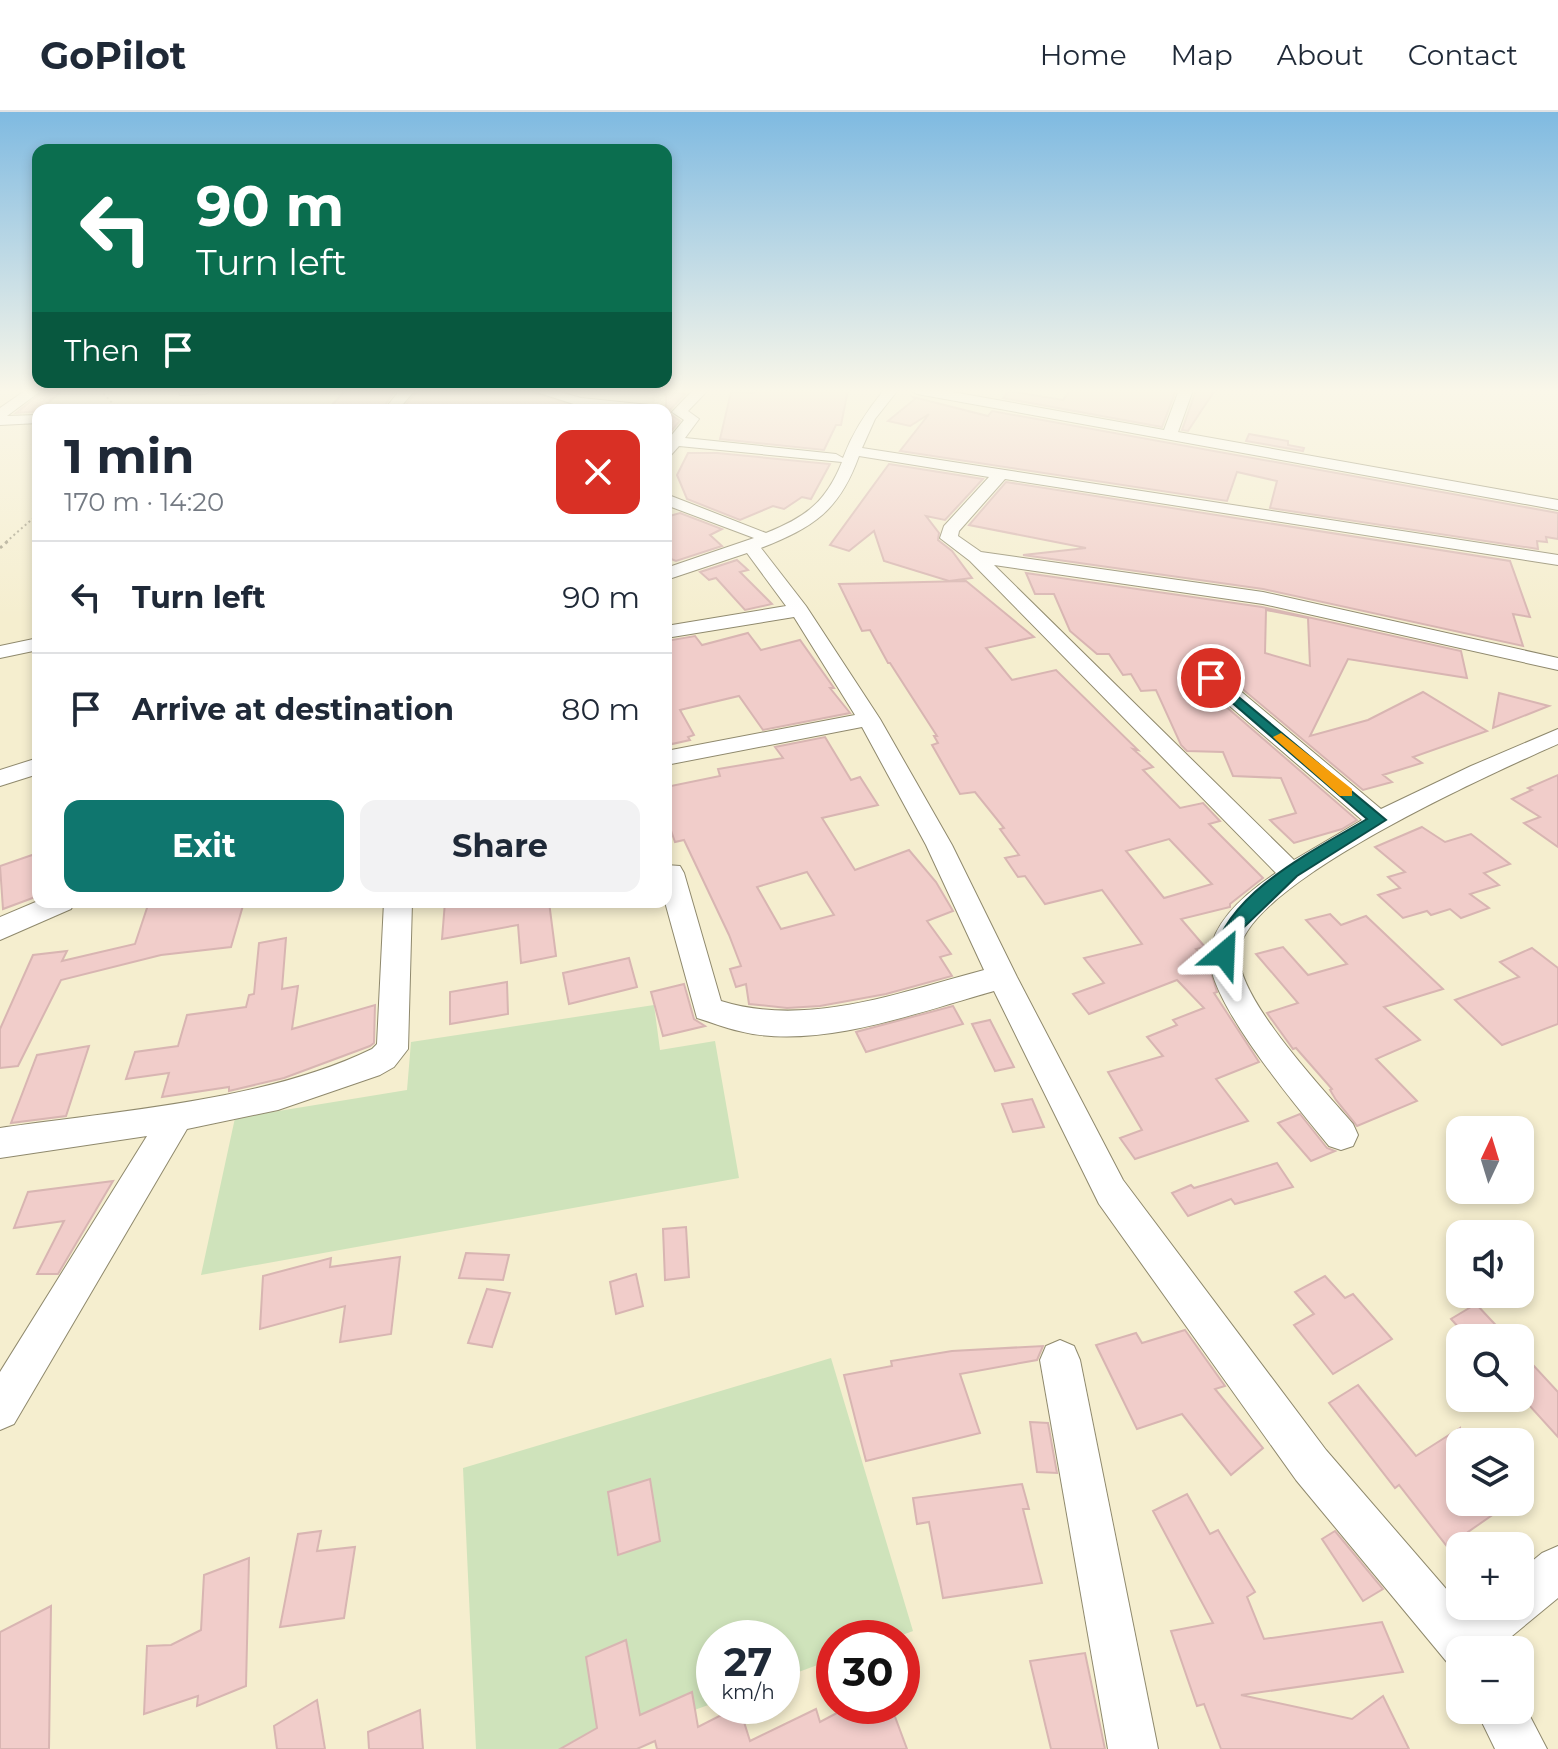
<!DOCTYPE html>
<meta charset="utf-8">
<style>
body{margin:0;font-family:Montserrat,sans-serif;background:#f2f2f3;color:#1f2937;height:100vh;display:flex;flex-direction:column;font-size:30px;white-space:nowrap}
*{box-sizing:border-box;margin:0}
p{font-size:26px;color:#747a83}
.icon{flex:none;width:44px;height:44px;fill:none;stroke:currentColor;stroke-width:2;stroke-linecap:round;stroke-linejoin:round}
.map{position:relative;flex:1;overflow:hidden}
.drawer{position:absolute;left:32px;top:292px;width:640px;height:504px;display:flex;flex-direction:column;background:#fff;border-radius:16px;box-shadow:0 4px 12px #0003}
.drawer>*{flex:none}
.banner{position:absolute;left:32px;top:32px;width:640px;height:244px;border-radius:16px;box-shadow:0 4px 12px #0003;background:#0b6e4f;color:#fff;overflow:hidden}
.needle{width:52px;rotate:4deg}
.buttons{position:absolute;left:1446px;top:1004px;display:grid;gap:16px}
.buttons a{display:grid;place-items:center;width:88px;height:88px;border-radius:16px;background:#fff;box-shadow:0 4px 12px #0003;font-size:40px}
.speed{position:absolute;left:696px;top:1508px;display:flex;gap:16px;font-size:40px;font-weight:700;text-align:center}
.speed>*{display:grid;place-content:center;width:104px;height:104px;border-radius:50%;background:#fff;box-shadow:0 4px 12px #0003;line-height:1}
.speed small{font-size:20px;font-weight:400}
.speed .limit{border:12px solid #d22;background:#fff;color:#111}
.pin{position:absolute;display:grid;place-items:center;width:68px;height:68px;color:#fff;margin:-34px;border:4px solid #fff;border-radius:50%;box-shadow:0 2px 8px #0007}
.me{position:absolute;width:88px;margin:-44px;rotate:26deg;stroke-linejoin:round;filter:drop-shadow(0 0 6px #0008)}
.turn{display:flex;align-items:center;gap:28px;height:168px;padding:0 32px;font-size:36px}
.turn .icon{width:104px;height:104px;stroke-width:2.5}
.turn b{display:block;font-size:56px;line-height:68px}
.then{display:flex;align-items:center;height:76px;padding:0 32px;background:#0003;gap:16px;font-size:30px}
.round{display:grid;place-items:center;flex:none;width:84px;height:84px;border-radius:16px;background:#f2f2f3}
.summary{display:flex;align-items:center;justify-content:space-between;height:136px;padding:0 32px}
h1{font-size:48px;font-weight:700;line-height:60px}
.primary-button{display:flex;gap:16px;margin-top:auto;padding:16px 32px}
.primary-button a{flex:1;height:92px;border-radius:16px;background:#0f766e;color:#fff;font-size:32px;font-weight:700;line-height:92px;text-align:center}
.primary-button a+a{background:#f2f2f3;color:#1f2937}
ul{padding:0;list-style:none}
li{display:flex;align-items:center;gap:24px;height:112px;padding:0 32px;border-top:2px solid #e0e1e3}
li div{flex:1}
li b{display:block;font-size:30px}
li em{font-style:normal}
header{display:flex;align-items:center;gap:48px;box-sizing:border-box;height:112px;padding:0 40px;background:#fff;border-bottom:2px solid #e0e1e3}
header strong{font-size:38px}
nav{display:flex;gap:44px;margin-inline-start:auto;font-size:28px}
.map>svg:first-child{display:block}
</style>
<header>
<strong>GoPilot</strong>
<nav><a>Home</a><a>Map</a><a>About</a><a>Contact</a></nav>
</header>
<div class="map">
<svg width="1558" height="1637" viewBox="0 0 1558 1637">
<rect width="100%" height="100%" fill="#f5eecf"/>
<g fill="#cfe3bb">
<path d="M654 893 660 938 715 929 739 1066 201 1163 235 1006 407 978 411 930Z"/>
<path d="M831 1246 913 1519 894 1526H834V1547L782 1566V1526H714V1591L585 1637H476L463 1356Z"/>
</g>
<g fill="#f1cdca" stroke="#d8b5b2" stroke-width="2" fill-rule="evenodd">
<path d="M45 278H63L44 294 60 293 53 298 16 301Z"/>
<path d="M346 278H396L381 298H327Z"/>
<path d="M418 278H527L586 297 403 296Z"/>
<path d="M756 278H848L841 313H836L824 338 720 327 731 280 754 281Z"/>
<path d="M1070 278H1176L1162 315 1003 286 1009 279 1063 288Z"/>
<path d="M1196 278H1215L1188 319 1182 318Z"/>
<path d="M666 280 685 282 670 298V302L680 309 666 325V301L669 298 666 295Z"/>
<path d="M913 285 988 304 992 299 1558 401V427L1546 425 1547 430 1537 429 1538 437 1270 396 1277 369 1237 360 1227 389 900 339 929 302 910 314 888 309 915 287Z"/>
<path d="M1249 322 1288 329V333L1304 336 1303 339 1246 329Z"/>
<path d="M688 341H717L830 352 811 387 802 385 784 397 773 394 740 408 687 387 677 363Z"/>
<path d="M889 352 983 367 945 408 926 404 939 421 938 428 952 439 972 466 949 469 884 449 874 419 849 439 830 433Z"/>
<path d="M1006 370 1510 449 1530 505 1513 502 1523 534 1263 477 1023 443 1086 436 969 413Z"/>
<path d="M680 401 722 417 710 423 722 434 676 449 666 445V405Z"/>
<path d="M737 448 748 458 740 460 772 492 745 498 716 466 709 468 700 460Z"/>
<path d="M1026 461 1262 495 1461 539 1467 566 1348 547 1310 624 1368 608 1423 580 1487 619 1413 645 1422 651 1383 663 1392 670 1363 678 1221 559H1200L1197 568 1201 573 1357 708 1342 717 1294 731 1270 708 1296 701 1281 666 1233 664 1223 640 1187 639 1181 633 1156 578 1141 579 1131 562 1123 563 1109 542H1097L1070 519 1054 482H1035ZM1266 498 1308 506 1310 554 1265 541Z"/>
<path d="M966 469 1034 525 986 536 1012 568 1056 558 1138 638 1133 637 1153 655 1143 658 1180 696 1203 691 1220 709 1209 712 1263 766 1230 792V795L1181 807 1205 835 1196 837 1208 850 1217 880 1214 881 1259 950 1216 967 1248 1009 1135 1047 1120 1026 1142 1018 1108 960 1163 944 1147 925 1177 913 1173 908 1204 896 1177 868 1089 902 1073 882 1104 871 1084 846 1142 832 1102 778 1045 792 1025 764 1018 765 1005 746 1019 743 1000 717 1004 716 975 680 960 682 932 633 938 631 934 624H937L890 551H888L870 518 862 519 839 472ZM1169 727 1212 772 1164 786 1126 739Z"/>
<path d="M748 521 761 538 800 528 834 576H830L850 601 763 618 739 584 680 598 694 623 688 625 690 628 672 632 666 622V529L695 524 702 533Z"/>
<path d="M1499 581 1549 594 1493 616Z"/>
<path d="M825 625 851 668 860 665 878 693 822 706 855 758 909 738 936 770 953 799 927 809 951 842 940 845 952 864 886 882 820 894 787 896 749 892 746 872 736 875 730 857 741 854 729 823 684 728 675 730 666 704V675L720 664 718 657 783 646 775 635ZM807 760 834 803 781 817 757 775Z"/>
<path d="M1558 663V735L1524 711 1540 705 1512 687 1532 678 1528 676Z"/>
<path d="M1422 715 1445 730 1471 722 1510 752 1484 761 1499 773 1470 782 1489 796 1461 806 1450 797 1431 803 1427 799 1403 806 1378 783 1400 776 1388 765 1405 760 1375 735Z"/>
<path d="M38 741V784L3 797 0 754Z"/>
<path d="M149 790H244L231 835 161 843 61 868 18 954 0 956V917L33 843 67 839 62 849 135 832Z"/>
<path d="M445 790H549L556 844 521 851 518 813 442 827Z"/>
<path d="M1330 802 1341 813 1366 804 1443 877 1384 895 1420 928 1376 947 1417 989 1357 1014 1336 988 1330 978 1332 977 1296 936 1293 937 1267 901 1298 891 1256 842 1283 835 1308 863 1347 852 1306 808Z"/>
<path d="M286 826 282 877 298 874 292 917 375 893 374 931 370 934 284 966 229 979V975L162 985 169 961 126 967 135 940 178 934 187 903 246 895 249 883 254 882 259 831Z"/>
<path d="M1532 836 1558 856V912L1502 933 1455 888 1519 865 1500 850Z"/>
<path d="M629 846 637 875 569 892 563 861Z"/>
<path d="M507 870 508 902 450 912V880Z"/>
<path d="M684 872 694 907 705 914 663 924 651 880Z"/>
<path d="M953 894 963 912 866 940 856 920Z"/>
<path d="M990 908 1014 955 995 959 972 912Z"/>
<path d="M89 934 66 1004 11 1011 37 943Z"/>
<path d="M1032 987 1044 1015 1013 1020 1002 992Z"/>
<path d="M1300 1002 1327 1036 1335 1039 1311 1049 1278 1011Z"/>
<path d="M1277 1051 1293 1075 1235 1092 1231 1087 1188 1104 1172 1081 1191 1073 1194 1076Z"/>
<path d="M113 1069 58 1162H37L64 1109 14 1116 28 1080Z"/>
<path d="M686 1115 689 1165 665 1168 663 1117Z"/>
<path d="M466 1141 509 1143 503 1168 459 1166Z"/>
<path d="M400 1145 391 1222 340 1230 345 1194 260 1217 263 1164 331 1146 330 1155Z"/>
<path d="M636 1162 643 1194 616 1202 610 1170Z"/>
<path d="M1325 1164 1345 1186 1353 1182 1392 1227 1333 1262 1294 1213 1314 1202 1295 1180Z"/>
<path d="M487 1177 510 1181 492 1235 468 1231Z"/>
<path d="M1476 1192 1490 1207 1508 1226H1468L1451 1207Z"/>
<path d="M1185 1218 1225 1274 1215 1277 1263 1336 1231 1363 1182 1302 1137 1317 1096 1233 1136 1221 1142 1231Z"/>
<path d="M1043 1234 1037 1248 960 1262 980 1321 866 1349 844 1263 892 1254 891 1249 952 1239Z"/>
<path d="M1520 1239 1558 1280V1325L1520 1283Z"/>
<path d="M1358 1273 1416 1344 1460 1316V1390H1511L1468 1420 1479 1434H1460V1451L1399 1373 1395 1376 1329 1291Z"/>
<path d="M1030 1310 1048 1311 1057 1361 1037 1360Z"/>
<path d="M650 1367 660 1429 618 1443 608 1380Z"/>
<path d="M1022 1372 1029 1397H1023L1042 1471 943 1486 929 1410 917 1412 913 1386Z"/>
<path d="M1187 1382 1210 1422 1218 1418 1255 1480 1247 1485 1264 1527 1382 1510 1403 1560 1241 1583 1352 1607 1383 1584 1409 1637H1221L1204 1592 1197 1594 1171 1519 1213 1511 1153 1399Z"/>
<path d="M321 1419 317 1439 355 1435 344 1506 280 1515 298 1422Z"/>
<path d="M1335 1419 1383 1477 1363 1489 1322 1427Z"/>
<path d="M249 1446 246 1574 197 1594 198 1584 144 1602 147 1534 171 1533 201 1518 204 1463Z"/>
<path d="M51 1494 49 1637H0V1520Z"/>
<path d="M626 1528 640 1603 692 1580 698 1615 739 1594 750 1629 816 1597 820 1610 850 1594H891L907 1637H657L655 1629 637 1637H560L597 1616 586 1545Z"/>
<path d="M1085 1541 1105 1637H1051L1030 1549Z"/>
<path d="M317 1588 325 1637H277L274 1614Z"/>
<path d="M420 1598 423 1637H369L368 1620Z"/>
</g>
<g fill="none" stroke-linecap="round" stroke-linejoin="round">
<g stroke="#8f896d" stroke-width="2">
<g id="minor">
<path d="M26 278H42L7 304 38 303V311L0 313V296Z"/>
<path d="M179 278H212L205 282 180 283Z"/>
<path d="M400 278H415L398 298H384Z"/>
<path d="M530 278H553L581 286 659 294 666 298 580 294Z"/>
<path d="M693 278H708L688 299 699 307 685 326 836 342 843 346C853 320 866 300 884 278H898L875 307 862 336 1558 443V453L1005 367 959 419 958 424 981 440 1263 480 1558 546V558L1263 492 994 453 1294 748 1362 708 1203 571 1200 566 1203 561H1219L1381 697 1471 654 1558 617V632C1497 659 1241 773 1239 842 1237 887 1324 978 1353 1012L1358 1023 1353 1034 1341 1038 1329 1034C1300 998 1203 885 1210 840 1215 806 1249 779 1276 761L970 449 940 426 944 414 989 365 859 344C839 399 814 415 761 436L806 494 880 607 952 733 1017 865 1123 1068 1326 1338 1467 1501 1475 1494H1520V1459L1542 1441 1558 1434V1486L1495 1538H1460V1558L1451 1555 1296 1368 1099 1092 994 879C919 900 817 939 739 919 725 916 711 910 697 906L665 790 666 753 680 754 684 761 721 889C807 916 901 880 984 858L926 733 862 615 666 653V639L855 603 794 505 666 526V514L786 494 747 441 666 468V456L754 426 666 393V382L766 421C806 405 826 390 842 350L679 334 671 343 666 345V330L684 308 672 300Z"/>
<path d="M910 278H941L1164 318 1179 278H1193L1178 320 1558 388V398L917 282Z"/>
<path d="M38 526V538L0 546V534Z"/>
<path d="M38 646V662L0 674V658Z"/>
<path d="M38 789 75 790 71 797 0 828V805Z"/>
<path d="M384 790H412L408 937 394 955 380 963 278 998 187 1017 14 1312 0 1318V1260L147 1024 0 1046V1016C117 999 265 989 372 937L377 932Z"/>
<path d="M1060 1228 1074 1234 1080 1248 1158 1637H1108L1040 1248 1046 1234Z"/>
<path d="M1520 1585 1547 1637H1495L1476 1598H1520Z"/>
</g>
</g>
<g stroke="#a39d86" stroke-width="2" stroke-dasharray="2 3" stroke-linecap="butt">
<path d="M100 278 119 298"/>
<path d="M6 430 38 402"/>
</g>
<path stroke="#a39d86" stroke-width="3" stroke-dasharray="3 4" stroke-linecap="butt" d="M0 436 9 428"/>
<use href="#minor" fill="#fff" fill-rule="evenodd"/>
</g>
<linearGradient id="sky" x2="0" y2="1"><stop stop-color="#7fbae1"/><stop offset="0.55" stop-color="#faf7e9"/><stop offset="1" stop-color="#faf7e9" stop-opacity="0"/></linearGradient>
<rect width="1558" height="507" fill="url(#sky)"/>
<path fill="#0f766e" stroke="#0a4d48" stroke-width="2" d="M1211 562 1386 708 1297 764 1243 816 1230 847 1224 849 1214 842C1229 779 1315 738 1367 707L1207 569V563Z"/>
<path fill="#f59e0b" d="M1281 621 1352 677V684H1340L1276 628 1273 625Z"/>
</svg>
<div class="buttons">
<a><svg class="needle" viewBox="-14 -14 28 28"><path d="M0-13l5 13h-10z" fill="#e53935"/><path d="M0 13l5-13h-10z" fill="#747a83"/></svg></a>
<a><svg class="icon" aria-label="sound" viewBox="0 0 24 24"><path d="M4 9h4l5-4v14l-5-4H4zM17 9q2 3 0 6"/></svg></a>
<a><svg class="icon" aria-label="search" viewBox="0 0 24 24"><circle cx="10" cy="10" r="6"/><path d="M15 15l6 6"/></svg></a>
<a><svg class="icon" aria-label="layers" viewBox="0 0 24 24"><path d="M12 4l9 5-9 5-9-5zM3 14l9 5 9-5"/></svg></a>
<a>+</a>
<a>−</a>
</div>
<div class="speed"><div>27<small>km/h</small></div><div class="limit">30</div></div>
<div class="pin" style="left:1211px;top:566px;background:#d93025"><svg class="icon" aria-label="arrive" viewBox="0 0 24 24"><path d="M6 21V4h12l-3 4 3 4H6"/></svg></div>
<svg class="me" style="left:1224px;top:842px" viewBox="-20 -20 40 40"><path d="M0-17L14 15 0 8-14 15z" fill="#0f766e" stroke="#fff" stroke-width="4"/></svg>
<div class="banner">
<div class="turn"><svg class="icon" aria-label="left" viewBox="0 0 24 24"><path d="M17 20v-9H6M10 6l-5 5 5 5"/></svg><div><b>90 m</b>Turn left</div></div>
<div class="then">Then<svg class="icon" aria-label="arrive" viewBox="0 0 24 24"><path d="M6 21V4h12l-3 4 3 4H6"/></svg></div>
</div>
<section class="drawer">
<div class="summary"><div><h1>1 min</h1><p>170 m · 14:20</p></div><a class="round" style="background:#d93025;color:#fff"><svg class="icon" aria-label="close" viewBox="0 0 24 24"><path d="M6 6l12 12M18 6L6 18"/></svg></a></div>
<ul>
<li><svg class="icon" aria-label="left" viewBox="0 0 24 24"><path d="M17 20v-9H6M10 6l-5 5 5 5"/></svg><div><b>Turn left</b></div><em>90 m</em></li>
<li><svg class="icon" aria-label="arrive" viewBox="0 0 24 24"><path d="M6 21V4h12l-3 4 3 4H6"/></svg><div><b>Arrive at destination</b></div><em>80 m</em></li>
</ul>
<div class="primary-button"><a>Exit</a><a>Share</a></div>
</section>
</div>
